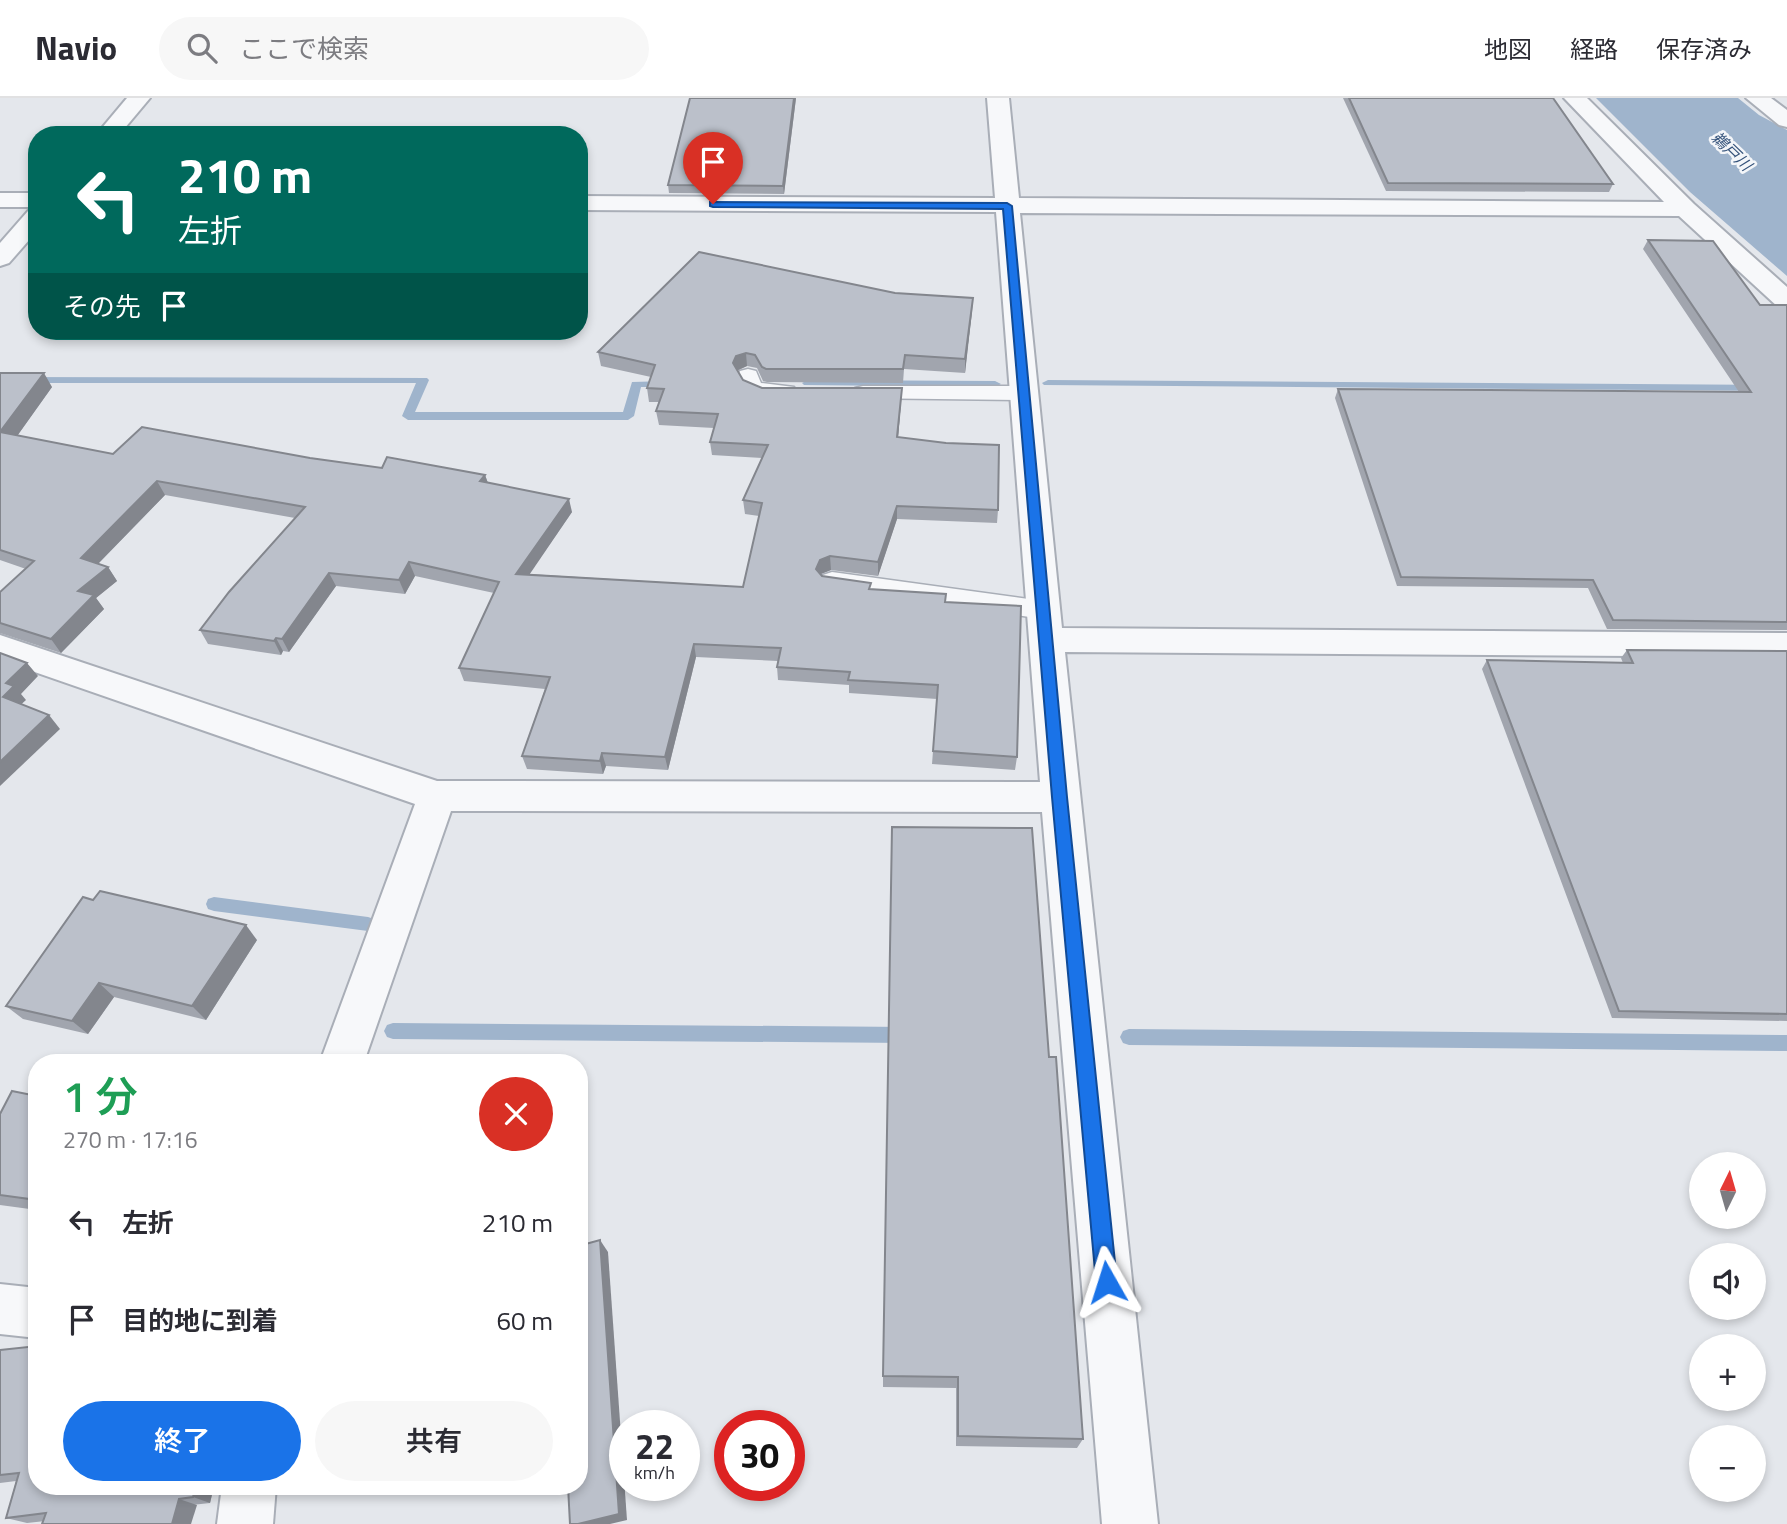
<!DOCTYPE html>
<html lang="ja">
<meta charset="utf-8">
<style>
body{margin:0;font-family:"Titillium Web","Noto Sans JP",sans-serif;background:#f7f7f7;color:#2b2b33;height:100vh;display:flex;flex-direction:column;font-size:26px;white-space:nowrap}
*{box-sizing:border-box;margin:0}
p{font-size:23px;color:#7c7c81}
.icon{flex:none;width:38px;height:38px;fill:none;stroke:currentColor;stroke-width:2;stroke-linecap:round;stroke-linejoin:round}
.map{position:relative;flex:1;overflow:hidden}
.sheet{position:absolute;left:28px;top:956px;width:560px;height:441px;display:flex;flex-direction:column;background:#fff;border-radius:28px;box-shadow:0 4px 10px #0003}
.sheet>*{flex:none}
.hud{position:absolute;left:28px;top:28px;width:560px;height:214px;border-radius:28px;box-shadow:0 4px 10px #0003;background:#00695c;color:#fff;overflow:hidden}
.needle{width:46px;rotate:5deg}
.controls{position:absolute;left:1689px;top:1054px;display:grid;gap:14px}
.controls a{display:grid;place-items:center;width:77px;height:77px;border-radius:50%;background:#fff;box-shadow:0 4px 10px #0003;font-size:35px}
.speed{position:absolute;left:609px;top:1312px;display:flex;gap:14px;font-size:35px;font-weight:700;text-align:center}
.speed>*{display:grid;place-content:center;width:91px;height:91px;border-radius:50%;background:#fff;box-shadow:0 4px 10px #0003;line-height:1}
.speed small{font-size:18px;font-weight:400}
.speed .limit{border:10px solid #d22;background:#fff;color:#111}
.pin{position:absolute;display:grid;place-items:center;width:60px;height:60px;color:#fff;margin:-72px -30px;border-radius:50% 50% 50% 0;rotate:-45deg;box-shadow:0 0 7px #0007}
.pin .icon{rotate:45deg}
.me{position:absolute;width:77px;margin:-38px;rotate:354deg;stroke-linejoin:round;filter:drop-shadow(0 0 5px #0008)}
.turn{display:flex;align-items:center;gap:24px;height:147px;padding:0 35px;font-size:32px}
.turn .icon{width:91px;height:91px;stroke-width:2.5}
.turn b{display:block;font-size:49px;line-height:60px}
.then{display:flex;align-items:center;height:66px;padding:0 35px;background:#0003;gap:14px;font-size:26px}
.round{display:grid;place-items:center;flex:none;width:74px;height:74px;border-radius:37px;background:#f7f7f7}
.headline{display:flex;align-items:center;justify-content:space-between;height:119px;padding:0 35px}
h1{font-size:42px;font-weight:600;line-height:52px;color:#1e9e55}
.cta{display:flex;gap:14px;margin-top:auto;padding:14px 35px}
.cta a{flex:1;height:80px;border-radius:42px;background:#1a73e8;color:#fff;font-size:28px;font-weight:600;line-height:80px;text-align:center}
.cta a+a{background:#f7f7f7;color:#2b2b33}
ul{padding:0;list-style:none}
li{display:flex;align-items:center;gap:21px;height:98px;padding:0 35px}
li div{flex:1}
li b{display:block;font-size:26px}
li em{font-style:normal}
header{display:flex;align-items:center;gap:42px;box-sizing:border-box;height:98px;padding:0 35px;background:#fff;border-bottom:2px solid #e1e1e2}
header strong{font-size:33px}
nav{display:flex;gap:38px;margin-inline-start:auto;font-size:24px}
.search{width:490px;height:63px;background:#f7f7f7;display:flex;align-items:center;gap:18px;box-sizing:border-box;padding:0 24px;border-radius:38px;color:#7c7c81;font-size:26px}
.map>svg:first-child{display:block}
</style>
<header>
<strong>Navio</strong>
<div class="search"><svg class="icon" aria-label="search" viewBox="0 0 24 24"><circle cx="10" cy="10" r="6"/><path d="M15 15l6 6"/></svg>ここで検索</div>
<nav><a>地図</a><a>経路</a><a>保存済み</a></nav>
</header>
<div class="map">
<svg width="1787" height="1426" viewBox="0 0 1787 1426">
<rect width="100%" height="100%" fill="#e4e7ec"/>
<path fill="#9fb4cc" d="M1596 0H1738L1759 17 1787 32V178L1690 94Z"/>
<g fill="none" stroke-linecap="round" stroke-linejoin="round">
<g fill="#9fb4cc" fill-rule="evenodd">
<path d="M0 279 427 280 429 282 415 314H623L632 284 668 283 674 286 668 289H641L634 318 628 322H408L402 318 416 285H0Z"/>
<path d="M808 282 995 283 1001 286 995 289 804 287 802 285Z"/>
<path d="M1048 282 1787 287V293L1044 287 1042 285Z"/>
<path d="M214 799 368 819 374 821 376 826 374 831 368 833 214 813 208 811 206 806 208 801Z"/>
<path d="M393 925 908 929 914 931 917 937 914 943 908 945 393 941 387 939 384 933 387 927Z"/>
<path d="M1129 931 1787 937V953L1129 947 1123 945 1120 939 1123 933Z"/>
</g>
<g stroke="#a9aeb7" stroke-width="3">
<g id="lane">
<path d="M748 271 756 273 761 285 794 289 797 294 794 299C776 303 760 300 743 294L737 278 740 273Z"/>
<path d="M863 288H1024L1032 290 1035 295 1032 300 1024 302 855 300 852 295 855 290Z"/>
<path d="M832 474 1043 503 1052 506 1056 512 1052 518 1043 521 823 489 819 483 823 477Z"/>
</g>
</g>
<g stroke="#a9aeb7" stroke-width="4">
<g id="street">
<path d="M127 0H150L119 37H96Z"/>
<path d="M987 0H1009L1019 100 1664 104 1564 0H1587L1694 106 1787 189V211L1778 209 1679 118 1020 115 1062 530 1787 535V559L1065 554 1158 1426H1102L1042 714 451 713 364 964H320L415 706 0 562V537L437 683 1040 684 996 114 579 112V98L995 100Z"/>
<path d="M1746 0H1771L1787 12V29L1779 27Z"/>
<rect x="0" y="95" width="37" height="14"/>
<path d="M37 111V133L9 165 0 168V145L28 113Z"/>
<path d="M0 1186 37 1190V1240L0 1236Z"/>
<path d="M222 1388H276L273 1426H217Z"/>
</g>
</g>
<use href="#lane" fill="#f7f8fa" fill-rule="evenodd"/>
<use href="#street" fill="#f7f8fa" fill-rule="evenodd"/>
</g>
<g fill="#a1a5ae">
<path d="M796 0 784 96 669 95 668 87Z"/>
<path d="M1343 0H1553L1613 86 1609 94 1386 93Z"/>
<path d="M1648 142 1760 207H1787V532L1607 531 1588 490 1397 488 1335 300 1338 291 1739 294 1643 151Z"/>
<path d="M895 195 973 200 965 275 904 271 903 285 767 284 763 283 757 270 747 268 737 273 743 282 762 290 901 304 898 339 998 412 997 425 897 421 878 478 831 472 820 476 822 478 871 492 945 504 1017 659 1015 672 932 666 937 601 849 595V587L778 582 777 569 778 563 696 559 668 672 606 668 603 676 527 671 522 658 545 591 464 583 459 570 494 495 415 478 405 496 336 488 289 554 283 553 281 557 208 546 200 532 295 420 165 397 98 466 108 469 117 483 96 500 104 511 61 555 0 535V494L26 471 0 462V275L52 289 17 338 113 356 310 360 382 370 485 377 488 385 572 414 529 476 743 489 759 418 745 416 743 402 762 360 712 357 710 344 714 330 659 327 656 313 659 304H649L647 290 651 279 601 268 598 254Z"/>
<path d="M1627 552 1787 553V923L1612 920 1482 571 1487 562 1623 565 1621 560Z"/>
<path d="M257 842 206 922 114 899 88 936 23 921 6 908Z"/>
<path d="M1049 959 1083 1341 1077 1350 956 1348V1290L883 1289V1278Z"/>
<path d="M37 998V1112L0 1107V1016Z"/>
<path d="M0 1252 37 1388H214L210 1405 27 1425 6 1420 16 1383 0 1385Z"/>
</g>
<g fill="#83868d">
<path d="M794 0H796L784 96 783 88Z"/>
<path d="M973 200 972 214 965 275V261Z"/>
<path d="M746 255 747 268 738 272 734 279 733 265 736 258Z"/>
<path d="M44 275 52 289 10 348 0 334Z"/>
<path d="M902 290 901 304 897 352V339Z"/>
<path d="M485 377 490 391 480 383Z"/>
<path d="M157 383 165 397 90 474 81 460Z"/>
<path d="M569 401 572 414 521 489 516 476Z"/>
<path d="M897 408V421L878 478V464Z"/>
<path d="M830 458 831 472 821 476 817 484 816 471 820 462Z"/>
<path d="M409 464 415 478 405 496 399 482Z"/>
<path d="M108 469 117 483 96 500 104 511 61 555 51 541 78 493Z"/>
<path d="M329 475 336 488 289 554 282 541Z"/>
<path d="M276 540 283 553 281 557 274 543Z"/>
<path d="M694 546 696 559 668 672 665 659Z"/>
<path d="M27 565 38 578 21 596 26 602 15 612 3 599 6 585Z"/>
<path d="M49 617 60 631 0 688V664Z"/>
<path d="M602 655 606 668 603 676 600 663Z"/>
<path d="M246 827 257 842 206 922 192 908Z"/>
<path d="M99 885 114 899 88 936 72 923Z"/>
<path d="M600 1142 608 1154 627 1422 610 1426H578Z"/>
<path d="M196 1388H214L210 1405 193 1399Z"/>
<path d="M179 1401 197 1407 191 1426H172Z"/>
</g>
<g fill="#bbc0ca" stroke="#83868d" stroke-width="2">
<path d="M690 0H794L783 88 668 87Z"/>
<path d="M1349 0H1553L1613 86 1388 85Z"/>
<path d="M1648 142 1713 143 1760 207H1787V524L1613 522 1593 482 1401 479 1338 291 1751 294Z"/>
<path d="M699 154 895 195 973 200 965 261 905 257 903 271H766L762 269 755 257 746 255 736 258 733 265 743 282 762 290H902L897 339 946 345 999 347 998 412 897 408 878 464 830 458 820 462 816 471 822 478 871 485 869 491 946 496 945 504 1021 508 1017 659 933 653 938 587 848 582 850 574 777 569 781 550 694 546 665 659 602 655 600 663 522 658 550 579 459 570 499 484 409 464 399 482 329 475 282 541 276 540 274 543 200 532 229 494 305 409 157 383 81 460 108 469 78 493 94 497 51 541 0 525V494L34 463 0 452V275H44L0 334 113 356 142 329 310 360 382 370 387 359 485 377 480 383 569 401 516 476 743 489 762 405 743 402 768 347 710 344 718 316 656 313 664 291 647 290 655 267 598 254Z"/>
<path d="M1627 552 1787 553V916L1619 913 1487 562 1633 565Z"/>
<path d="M0 555 27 565 6 585 14 588 3 599 49 617 0 664Z"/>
<path d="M892 729 1032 730 1049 959H1056L1083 1341 958 1338V1279L883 1278Z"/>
<path d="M100 793 246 827 192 908 99 885 72 923 6 908 83 799 93 802Z"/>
<path d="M12 993 37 998V1102L0 1097V1016Z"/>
<path d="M600 1142 619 1416 578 1426H570L568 1388H579V1143H581L582 1147Z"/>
<path d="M37 1248V1388H196L193 1399 179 1401 172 1426H42L46 1415 6 1420 19 1375 0 1377V1252Z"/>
</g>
<path fill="#1a73e8" stroke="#114b97" stroke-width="2" d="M710 104 1007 105 1012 108 1067 699 1117 1184 1114 1191 1107 1194 1099 1191 1096 1184 1052 699 1003 111 713 109 710 108Z"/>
<g text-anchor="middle" stroke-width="5" stroke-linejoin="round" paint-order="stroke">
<g font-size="16" font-style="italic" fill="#34527a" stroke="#f4f6f9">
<text transform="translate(1732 53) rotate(44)" y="6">鵜戸川</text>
</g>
</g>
</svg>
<div class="controls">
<a><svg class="needle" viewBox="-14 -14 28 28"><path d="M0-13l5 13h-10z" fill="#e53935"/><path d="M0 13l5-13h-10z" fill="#7c7c81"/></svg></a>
<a><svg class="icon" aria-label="sound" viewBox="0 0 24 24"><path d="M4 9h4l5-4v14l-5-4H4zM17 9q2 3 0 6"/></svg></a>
<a>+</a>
<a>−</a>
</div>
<div class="speed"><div>22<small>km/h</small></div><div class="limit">30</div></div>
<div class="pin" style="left:713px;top:106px;background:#d93025"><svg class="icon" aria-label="arrive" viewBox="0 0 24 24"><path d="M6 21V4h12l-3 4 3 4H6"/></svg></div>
<svg class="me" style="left:1107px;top:1184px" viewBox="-20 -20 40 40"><path d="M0-17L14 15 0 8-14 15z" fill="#1a73e8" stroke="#fff" stroke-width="4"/></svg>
<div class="hud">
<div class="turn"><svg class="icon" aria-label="left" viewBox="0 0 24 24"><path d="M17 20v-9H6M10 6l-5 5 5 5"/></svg><div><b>210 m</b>左折</div></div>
<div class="then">その先<svg class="icon" aria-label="arrive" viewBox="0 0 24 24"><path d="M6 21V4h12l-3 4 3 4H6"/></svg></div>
</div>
<section class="sheet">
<div class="headline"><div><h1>1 分</h1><p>270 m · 17:16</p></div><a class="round" style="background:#d93025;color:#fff"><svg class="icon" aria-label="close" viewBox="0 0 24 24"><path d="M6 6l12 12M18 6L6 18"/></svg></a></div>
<ul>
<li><svg class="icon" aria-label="left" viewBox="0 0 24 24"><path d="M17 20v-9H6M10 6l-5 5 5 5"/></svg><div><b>左折</b></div><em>210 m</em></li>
<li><svg class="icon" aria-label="arrive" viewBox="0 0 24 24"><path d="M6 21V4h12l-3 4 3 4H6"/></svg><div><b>目的地に到着</b></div><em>60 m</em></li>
</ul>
<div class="cta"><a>終了</a><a>共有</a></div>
</section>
</div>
